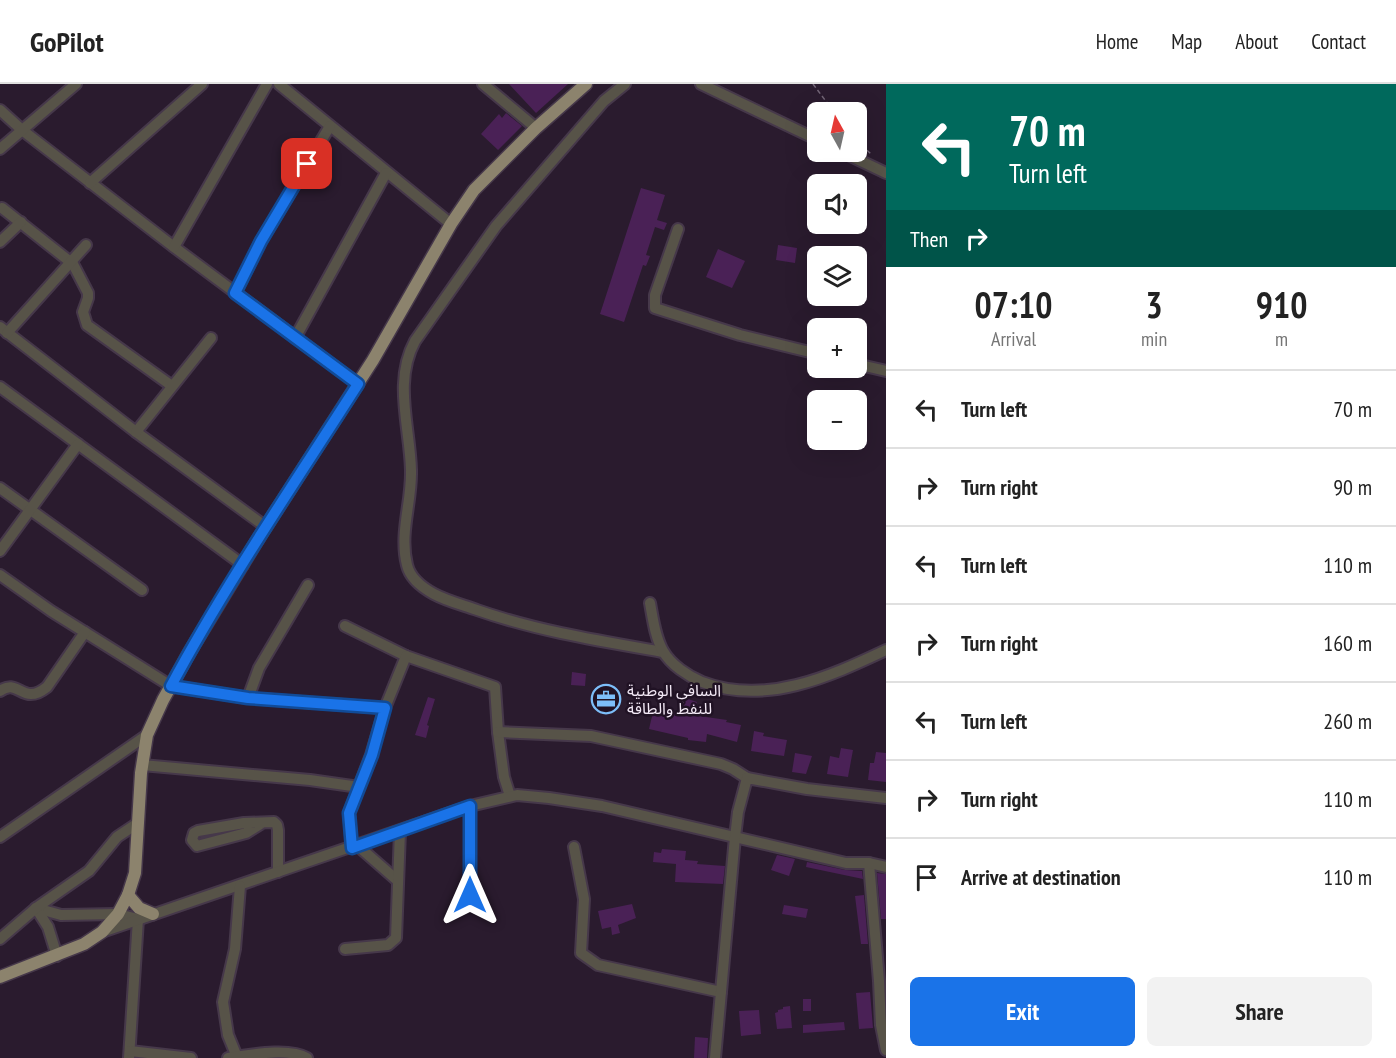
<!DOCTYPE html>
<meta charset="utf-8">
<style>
body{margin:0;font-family:"PT Sans Narrow","Noto Sans Arabic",sans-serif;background:#f2f2f2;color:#222;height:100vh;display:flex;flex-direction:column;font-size:22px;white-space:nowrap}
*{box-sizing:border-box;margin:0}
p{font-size:20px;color:#767676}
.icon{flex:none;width:33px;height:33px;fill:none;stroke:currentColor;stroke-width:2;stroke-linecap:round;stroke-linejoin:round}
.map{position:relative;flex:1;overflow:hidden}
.side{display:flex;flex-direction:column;background:#fff;width:510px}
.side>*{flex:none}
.hud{background:#00695c;color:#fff;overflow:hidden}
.needle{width:39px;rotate:352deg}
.controls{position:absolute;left:807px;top:18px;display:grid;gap:12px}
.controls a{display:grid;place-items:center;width:60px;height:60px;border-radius:9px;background:#fff;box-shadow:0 6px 24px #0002;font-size:30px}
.pin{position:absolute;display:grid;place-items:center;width:51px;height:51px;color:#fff;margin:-26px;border-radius:12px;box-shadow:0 3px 9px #0006}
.me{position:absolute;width:66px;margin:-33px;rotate:0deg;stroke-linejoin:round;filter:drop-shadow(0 0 4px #0008)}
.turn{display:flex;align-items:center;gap:21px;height:126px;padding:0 24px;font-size:27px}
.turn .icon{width:78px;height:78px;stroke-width:2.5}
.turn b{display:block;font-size:42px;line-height:51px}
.then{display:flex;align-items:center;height:57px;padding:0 24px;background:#0003;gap:12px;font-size:22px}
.eta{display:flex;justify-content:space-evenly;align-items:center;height:102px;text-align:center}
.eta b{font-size:36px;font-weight:700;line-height:42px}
.primary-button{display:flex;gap:12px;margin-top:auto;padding:12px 24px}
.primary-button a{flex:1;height:69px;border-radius:9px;background:#1a73e8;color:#fff;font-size:24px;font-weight:700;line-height:69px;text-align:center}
.primary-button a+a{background:#f2f2f2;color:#222}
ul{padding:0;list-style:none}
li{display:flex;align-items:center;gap:18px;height:78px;padding:0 24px;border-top:2px solid #e0e0e0}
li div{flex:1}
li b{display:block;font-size:22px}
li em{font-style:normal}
header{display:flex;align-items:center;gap:36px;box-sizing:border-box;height:84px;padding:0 30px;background:#fff;border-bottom:2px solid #e0e0e0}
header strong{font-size:28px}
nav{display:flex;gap:33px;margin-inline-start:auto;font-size:21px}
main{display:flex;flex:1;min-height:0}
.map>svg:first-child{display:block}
</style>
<header>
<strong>GoPilot</strong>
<nav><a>Home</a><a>Map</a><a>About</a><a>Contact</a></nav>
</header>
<main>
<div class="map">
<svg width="886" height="974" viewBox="0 0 886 974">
<rect width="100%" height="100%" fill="#2a1b2e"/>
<g fill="#4a2156">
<path d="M509 0H568L536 29Z"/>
<path d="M506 29 522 42 498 66 481 50 499 30 502 34Z"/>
<path d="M641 104 665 111 657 136 667 139 664 146 655 143 646 171 650 172 646 182 643 181 624 238 600 230Z"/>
<path d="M778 161 797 164 795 179 776 176Z"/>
<path d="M718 165 745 177 732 204 706 193Z"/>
<path d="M572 588 586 590 585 602 571 601Z"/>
<path d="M428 613 435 615 427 641 429 642 426 654 415 651Z"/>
<path d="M685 614 697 618 692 631 727 636 726 638 741 641 737 658 707 650 706 658 688 656V654L649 645 654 624 680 629Z"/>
<path d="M754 647 764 649 763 652 787 656 784 672 751 667Z"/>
<path d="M841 664 853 666 848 693 827 690 830 672 839 674Z"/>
<path d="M876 668 886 669V698L868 696 870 679H874Z"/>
<path d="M795 669 812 672 806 690 792 688Z"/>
<path d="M662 765 686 767 685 776 698 777 697 780 725 782 723 800 675 798 676 780 653 778 654 768 661 769Z"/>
<path d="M777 771 795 775 789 792 771 786Z"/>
<path d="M807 778 845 786 862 787 863 795 806 783Z"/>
<path d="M877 789 886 790V835H881Z"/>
<path d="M864 811 868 860H861L855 812Z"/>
<path d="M632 820 636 834 618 841 620 849 612 851 611 843 602 845 598 827Z"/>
<path d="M784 821 808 825 806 834 782 830Z"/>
<path d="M870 908 873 944 859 945 856 909Z"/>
<rect x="803" y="915" width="8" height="12"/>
<path d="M790 922 792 944 777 945 775 929 778 928V926L783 925V923Z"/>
<path d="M759 926 761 950 741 952 739 927Z"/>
<path d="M844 938 845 946 803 949V941Z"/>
<path d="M695 953 708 954 707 974H694Z"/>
</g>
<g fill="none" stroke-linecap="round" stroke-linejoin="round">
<g stroke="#46384a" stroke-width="14">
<g id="minor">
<path d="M279 0 451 140"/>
<path d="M483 0 536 44"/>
<path d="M625 0 604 17 496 142 415 257C393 297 410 343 411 386 412 418 399 449 407 481 410 494 423 504 434 510 447 517 463 521 477 526 537 547 600 557 663 568"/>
<path d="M701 0 818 56"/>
<path d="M0 26 22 46 174 163 358 300"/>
<path d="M0 65 76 0"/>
<path d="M842 68 886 89"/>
<path d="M90 99 202 0"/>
<path d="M2 124 73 180 88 209V214L83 228 87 241 172 302"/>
<path d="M678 145 655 211V224L740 251 818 270"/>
<path d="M0 158 21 138"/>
<path d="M174 163 267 0"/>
<path d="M235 209 261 157 330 42"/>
<path d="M0 243 136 348 266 443"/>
<path d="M7 249 86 161"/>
<path d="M295 254 386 89"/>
<path d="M856 280 886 287"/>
<path d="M0 303 243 481"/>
<path d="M136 348 211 254"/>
<path d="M0 404 142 506"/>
<path d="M0 467 78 360"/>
<path d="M0 491 51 527 171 602 248 614 385 624"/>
<path d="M650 519C653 535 655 553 663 567 671 581 688 592 702 598 765 622 829 593 886 566"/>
<path d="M345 542 406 572 495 603 498 648 504 693 510 712"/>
<path d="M0 607C19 593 22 623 47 603L85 548"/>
<path d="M248 614 259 584 308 501"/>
<path d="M498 648 591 652 721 680 733 685 747 694"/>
<path d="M142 681 310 696 359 703"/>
<path d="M470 722V811"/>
<path d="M262 739 246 749 197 762 192 756 194 749 198 747 244 739 274 738 277 741 278 746V788"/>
<path d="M0 753 147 651"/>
<path d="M358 762 398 797"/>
<path d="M574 763 584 815 581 869 598 881 721 908"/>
<path d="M352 764 349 729 371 671 385 624 406 572"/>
<path d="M869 779 879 897 881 941 886 966"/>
<path d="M36 824 61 831 118 830 138 835 129 974"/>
<path d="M36 824 48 843 57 872"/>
<path d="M102 848 470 722 517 711 549 714 602 722 846 779H869L886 783"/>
<path d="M0 855 36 824 89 787 117 753 138 739"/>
<path d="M345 865 388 861 396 854 400 747"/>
<path d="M130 967 191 974"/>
<path d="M237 973 228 951 223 918 235 865 240 802"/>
<path d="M228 974C249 971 289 963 307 974"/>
<path d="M715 974 735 753 738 728 747 694 807 705 886 714"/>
</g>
</g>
<g stroke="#46384a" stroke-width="15">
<g id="major">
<path d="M128 811 139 824 153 830"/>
<path d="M0 893 84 860 102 848 118 830 128 811 135 789 141 689 147 651 163 616 189 569 260 452 373 276 451 140 474 106 536 44 586 0"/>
</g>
</g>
<g stroke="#726576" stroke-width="1.5" stroke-dasharray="4.5 3" stroke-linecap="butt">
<path d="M813 0 834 28"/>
<path d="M856 56 871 70"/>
</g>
<use href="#minor" stroke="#575348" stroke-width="10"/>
<use href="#major" stroke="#8c836d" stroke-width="12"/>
</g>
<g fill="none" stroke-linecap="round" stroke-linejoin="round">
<g stroke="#114b97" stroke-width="15">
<path id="route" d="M307 80 261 157 235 209 358 300C294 400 227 498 171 602L248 614 385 624 372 671 349 729 352 764 470 722V811"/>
</g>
<use href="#route" stroke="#1a73e8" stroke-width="10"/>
</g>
<defs>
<g id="office-ring" transform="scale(1.5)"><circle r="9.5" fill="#201224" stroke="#7dbef9" stroke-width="1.5"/><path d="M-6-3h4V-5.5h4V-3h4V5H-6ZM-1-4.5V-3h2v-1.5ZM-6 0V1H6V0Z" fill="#7dbef9"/></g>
</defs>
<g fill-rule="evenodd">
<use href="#office-ring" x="606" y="615"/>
</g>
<g text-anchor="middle" stroke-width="5" stroke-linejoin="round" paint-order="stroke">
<g font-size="16" fill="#f2e8f5" stroke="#201224" text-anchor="start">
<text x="627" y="612">السافي الوطنية<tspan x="627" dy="18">للنفط والطاقة</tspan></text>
</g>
</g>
</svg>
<div class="controls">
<a><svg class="needle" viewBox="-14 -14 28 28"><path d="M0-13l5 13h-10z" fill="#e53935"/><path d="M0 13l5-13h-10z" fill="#767676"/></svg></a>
<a><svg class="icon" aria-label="sound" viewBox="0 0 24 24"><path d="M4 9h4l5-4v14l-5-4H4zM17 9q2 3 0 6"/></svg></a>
<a><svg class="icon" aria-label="layers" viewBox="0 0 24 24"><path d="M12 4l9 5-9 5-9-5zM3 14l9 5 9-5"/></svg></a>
<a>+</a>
<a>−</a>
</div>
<div class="pin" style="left:307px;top:80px;background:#d93025"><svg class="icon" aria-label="arrive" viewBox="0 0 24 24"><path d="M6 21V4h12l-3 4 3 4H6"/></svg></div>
<svg class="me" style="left:470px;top:811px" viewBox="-20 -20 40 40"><path d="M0-17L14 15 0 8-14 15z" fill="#1a73e8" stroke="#fff" stroke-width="4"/></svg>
</div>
<section class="side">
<div class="hud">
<div class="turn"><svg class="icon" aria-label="left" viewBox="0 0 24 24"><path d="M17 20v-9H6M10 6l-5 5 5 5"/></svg><div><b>70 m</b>Turn left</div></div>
<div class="then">Then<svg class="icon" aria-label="right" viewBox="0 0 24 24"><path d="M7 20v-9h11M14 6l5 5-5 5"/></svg></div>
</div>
<div class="eta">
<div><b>07:10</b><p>Arrival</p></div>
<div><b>3</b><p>min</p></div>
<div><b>910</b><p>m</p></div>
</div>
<ul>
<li><svg class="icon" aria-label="left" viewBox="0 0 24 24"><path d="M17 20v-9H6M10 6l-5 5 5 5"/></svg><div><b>Turn left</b></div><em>70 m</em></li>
<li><svg class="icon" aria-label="right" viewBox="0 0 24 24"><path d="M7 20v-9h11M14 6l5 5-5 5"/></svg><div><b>Turn right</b></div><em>90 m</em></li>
<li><svg class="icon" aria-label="left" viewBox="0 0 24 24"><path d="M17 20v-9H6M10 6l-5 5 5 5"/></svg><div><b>Turn left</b></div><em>110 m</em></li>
<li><svg class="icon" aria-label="right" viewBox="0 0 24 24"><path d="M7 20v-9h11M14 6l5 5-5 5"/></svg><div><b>Turn right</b></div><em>160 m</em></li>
<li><svg class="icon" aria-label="left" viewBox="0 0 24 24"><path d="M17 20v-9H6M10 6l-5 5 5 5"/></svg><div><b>Turn left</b></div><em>260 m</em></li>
<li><svg class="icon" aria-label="right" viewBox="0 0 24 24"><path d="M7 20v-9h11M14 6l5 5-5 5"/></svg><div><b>Turn right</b></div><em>110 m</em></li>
<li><svg class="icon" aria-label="arrive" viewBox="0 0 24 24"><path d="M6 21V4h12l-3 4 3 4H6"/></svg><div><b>Arrive at destination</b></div><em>110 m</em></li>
</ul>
<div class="primary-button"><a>Exit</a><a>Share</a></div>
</section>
</main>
